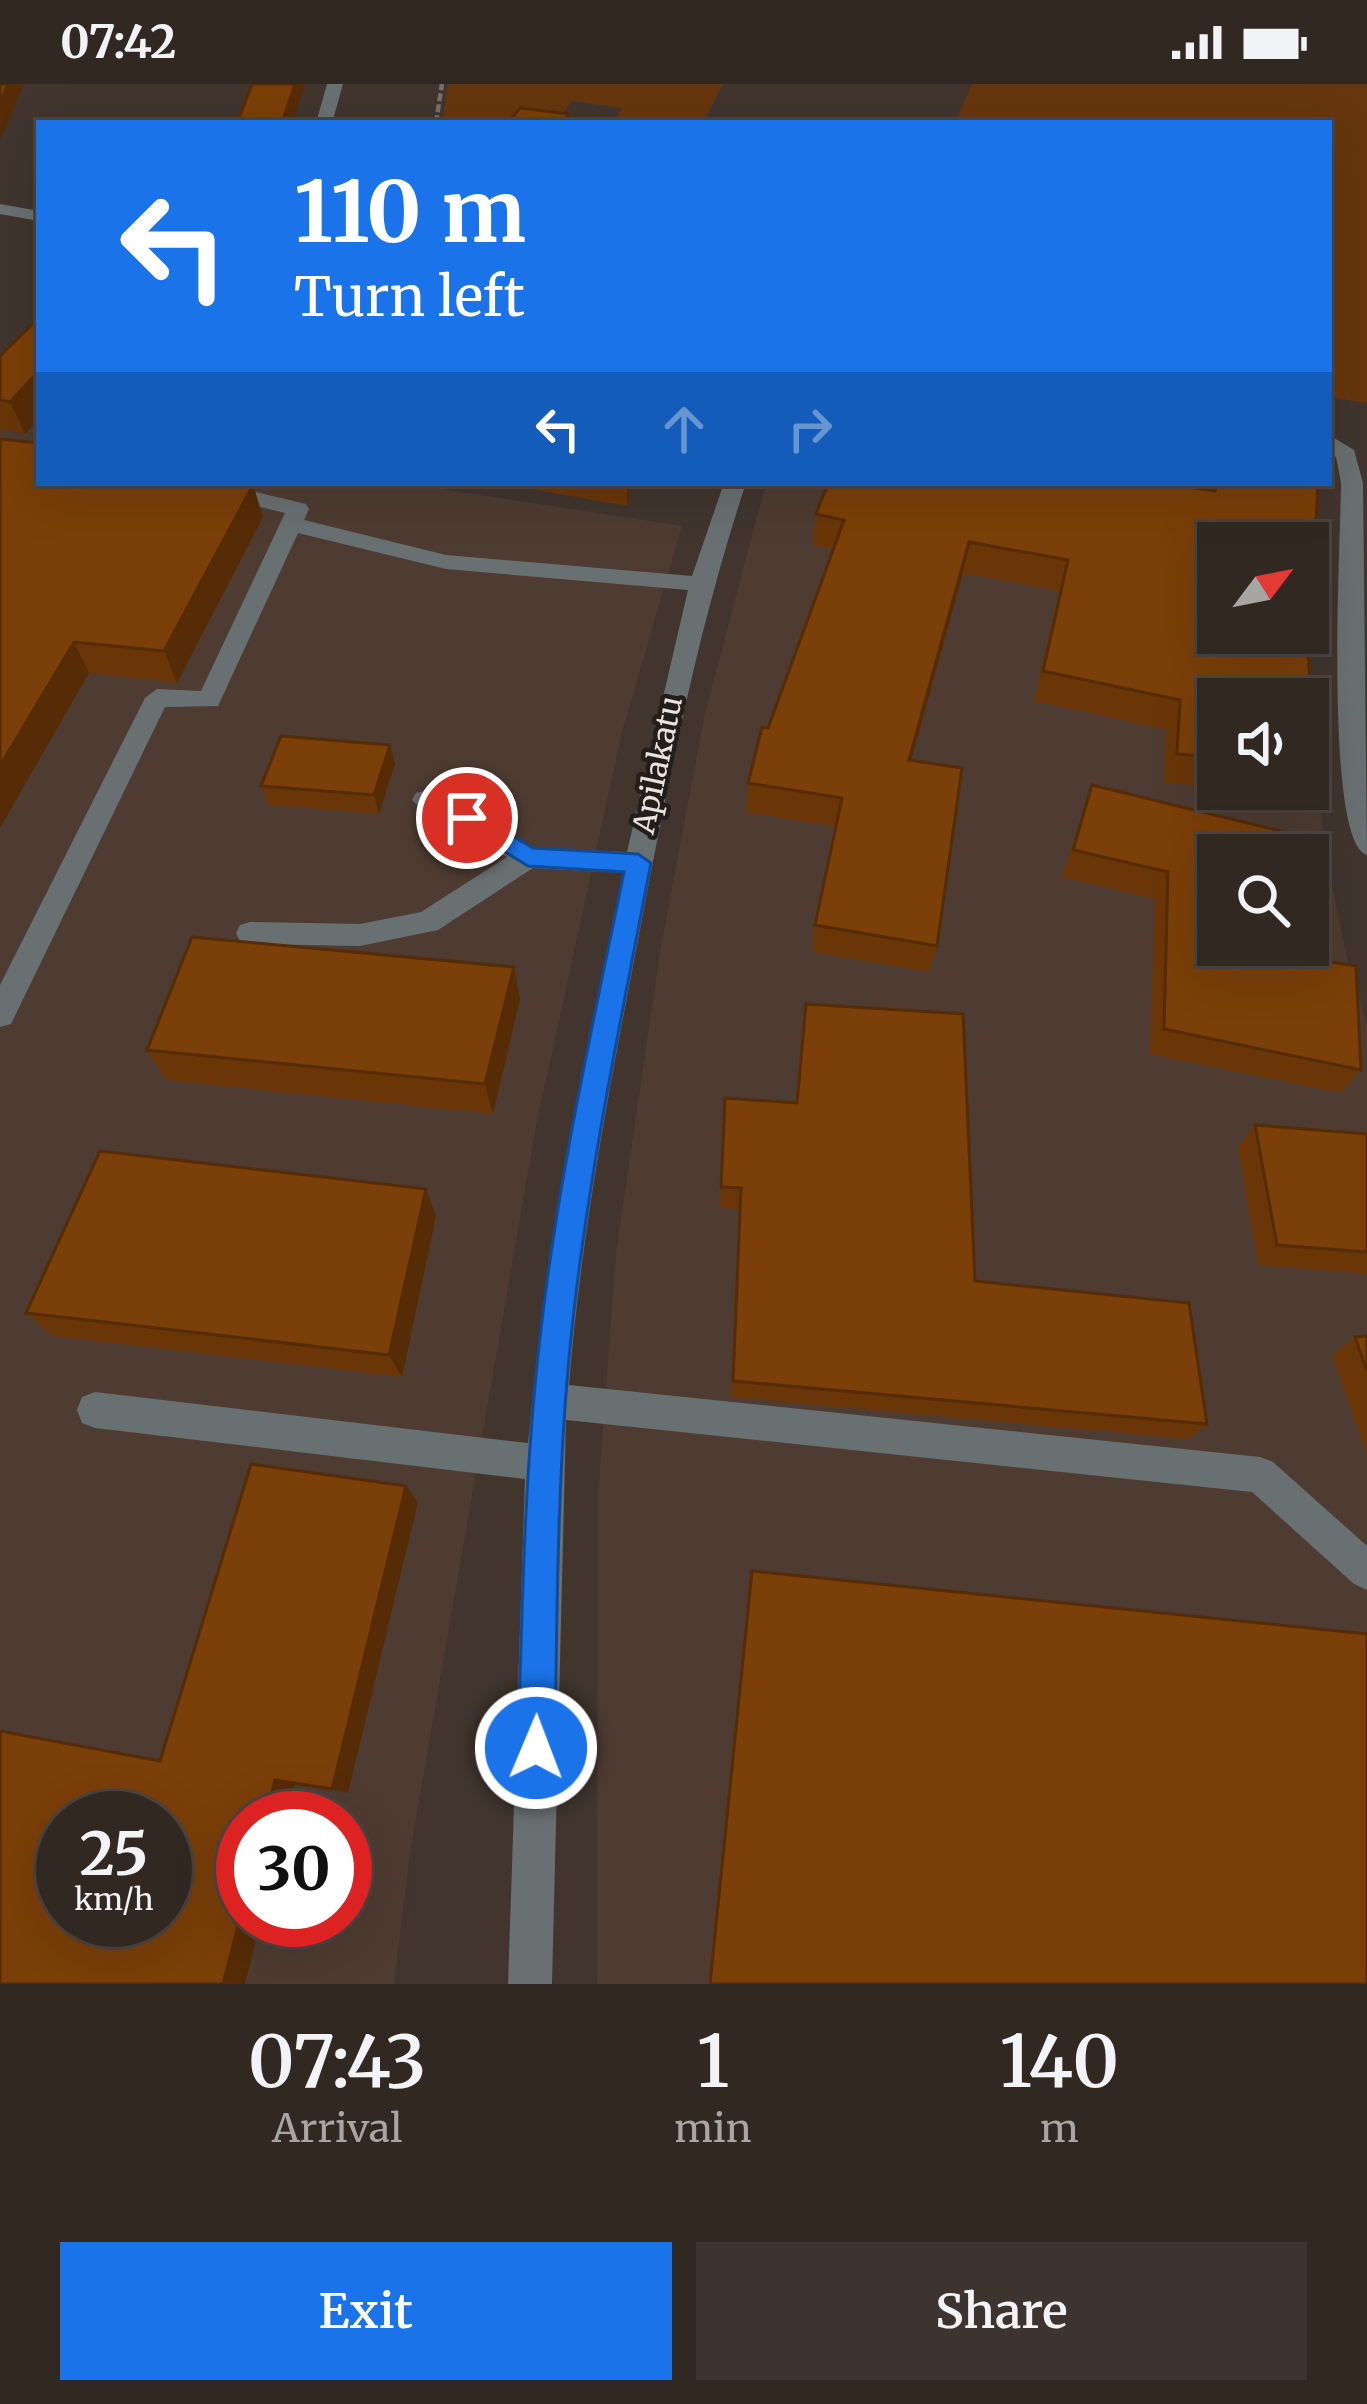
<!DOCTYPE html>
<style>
body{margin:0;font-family:Merriweather,serif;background:#3d342f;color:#f1f3f6;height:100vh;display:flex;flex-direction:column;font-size:45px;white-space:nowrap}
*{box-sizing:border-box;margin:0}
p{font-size:39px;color:#a8a6a5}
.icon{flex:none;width:66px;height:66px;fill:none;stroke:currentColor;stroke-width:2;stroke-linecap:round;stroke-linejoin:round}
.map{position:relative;height:1900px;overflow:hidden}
.drawer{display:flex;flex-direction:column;background:#312822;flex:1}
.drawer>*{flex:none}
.banner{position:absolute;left:36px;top:36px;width:1296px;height:366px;border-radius:0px;box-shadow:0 12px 48px #0002,0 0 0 3px #4c4440;background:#1a73e8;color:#fff;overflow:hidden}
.needle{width:78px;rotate:58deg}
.buttons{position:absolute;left:1197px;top:438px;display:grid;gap:24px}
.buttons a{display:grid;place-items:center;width:132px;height:132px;border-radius:0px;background:#312822;box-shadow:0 12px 48px #0002,0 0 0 3px #4c4440;font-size:60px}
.speed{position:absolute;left:36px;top:1707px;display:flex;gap:24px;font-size:60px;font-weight:700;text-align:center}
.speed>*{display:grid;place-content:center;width:156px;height:156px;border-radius:50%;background:#312822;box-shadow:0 12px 48px #0002,0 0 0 3px #4c4440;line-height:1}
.speed small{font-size:30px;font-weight:400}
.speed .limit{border:18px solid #d22;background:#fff;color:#111}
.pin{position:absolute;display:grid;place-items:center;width:102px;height:102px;color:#fff;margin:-51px;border:6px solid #fff;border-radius:50%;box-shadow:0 3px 12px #0007}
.me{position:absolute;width:132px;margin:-66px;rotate:1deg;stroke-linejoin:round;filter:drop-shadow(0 0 9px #0008)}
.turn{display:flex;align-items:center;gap:42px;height:252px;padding:0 60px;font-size:54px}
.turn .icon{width:156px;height:156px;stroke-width:2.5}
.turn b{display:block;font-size:84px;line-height:102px}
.lanes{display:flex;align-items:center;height:114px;padding:0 60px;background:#0003;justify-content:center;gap:60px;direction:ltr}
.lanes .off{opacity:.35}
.eta{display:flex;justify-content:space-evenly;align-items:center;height:204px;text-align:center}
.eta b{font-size:72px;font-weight:600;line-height:84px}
.button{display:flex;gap:24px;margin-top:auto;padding:24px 60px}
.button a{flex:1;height:138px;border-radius:0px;background:#1a73e8;color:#fff;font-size:48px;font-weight:600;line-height:138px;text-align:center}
.button a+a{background:#3d342f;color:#f1f3f6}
.status{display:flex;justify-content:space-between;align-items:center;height:84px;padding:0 60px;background:#312822;direction:ltr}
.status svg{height:33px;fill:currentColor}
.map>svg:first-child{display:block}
</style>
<div class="status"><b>07:42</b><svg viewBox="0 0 49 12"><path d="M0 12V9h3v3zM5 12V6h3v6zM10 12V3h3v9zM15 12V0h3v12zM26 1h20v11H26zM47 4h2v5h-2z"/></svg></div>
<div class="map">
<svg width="1367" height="1900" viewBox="0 0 1367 1900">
<rect width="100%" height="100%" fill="#41352e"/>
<g fill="#4e3c32" fill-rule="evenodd">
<path d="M0 329 39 339V399H403L682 442 622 648 536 1042 410 1769 394 1900H0ZM63 1734H165V1836H63ZM243 1734H345V1836H243Z"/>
<path d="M766 399H1315L1311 582 1324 762 1348 879 1367 940V1900H597L598 1412 616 1169 661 862 705 629ZM1218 459H1308V549H1218ZM1218 615H1308V705H1218ZM1218 771H1308V861H1218Z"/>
</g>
<g fill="#67360e">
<path d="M448 0H723L703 39H613L622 24 572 17 555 39H442Z"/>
<path d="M972 0H1367V319L1329 313V39H955Z"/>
</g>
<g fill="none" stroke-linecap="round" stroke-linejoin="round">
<path stroke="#796f68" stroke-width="4.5" stroke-dasharray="8 3" stroke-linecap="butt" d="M436 39 442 0"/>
<g fill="#697072" fill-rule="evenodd">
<path d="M327 0H343L332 39H316Z"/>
<path d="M0 120 39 127V137L0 130Z"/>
<path d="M1329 351 1354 366 1363 399 1367 771C1323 758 1341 451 1341 399L1336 373 1329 368Z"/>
<path d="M180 399H218L306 420 309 425 304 436 446 471 692 492 724 399H746C697 547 668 698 639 851 610 1000 581 1150 569 1301L1260 1373 1273 1378 1367 1462V1506L1354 1500 1252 1408 566 1336 552 1900H508L525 1395 95 1344 82 1339 77 1326 82 1313 95 1308 528 1359C547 1166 584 978 623 789L533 784 438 846 360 862 250 860 240 857 236 849 240 841 250 838 360 840 421 828 507 773C489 761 419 726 412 716L416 709C453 698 500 752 533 763 560 771 599 766 627 768L688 506 446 485 298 449 218 622 165 623 11 940 0 943V901L145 614 157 605 201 607 285 429 183 404Z"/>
</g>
</g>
<g fill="#6a3608">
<path d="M39 234V334L25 350 0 345V272Z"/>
<path d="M0 348 3 356 39 399 253 401 263 433 177 599 89 589 0 744Z"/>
<path d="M496 399H631L627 422Z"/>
<path d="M828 399H889L912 403 914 399H1165L1208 406V399H1318L1314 480 1308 493V459H1218V549H1307L1315 679 1308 691V615H1218V703L1164 699 1167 646 1034 617 1059 507 963 489 911 676 962 684 937 862 929 888 812 868 815 841 836 743 746 728 748 699 762 643 768 644 833 465 813 461 816 430Z"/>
<path d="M395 680 379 730 269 721 261 702Z"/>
<path d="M1092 701 1311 875 1361 986 1341 1009 1150 970 1155 815 1062 793Z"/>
<path d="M1247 705H1300L1298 708Z"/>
<path d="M520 915 493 1030 166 996 147 966Z"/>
<path d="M806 920 975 1197 1207 1340 1189 1355 731 1313 739 1126 720 1124 725 1014 796 1019Z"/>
<path d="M1255 1041 1367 1050V1190L1258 1181 1238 1063Z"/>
<path d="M436 1132 402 1293 53 1252 26 1229Z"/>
<path d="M1367 1252V1371L1332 1271 1355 1253Z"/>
<path d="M752 1487 1367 1900H708Z"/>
</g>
<g fill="#562c06">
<path d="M8 0H24L0 56V19Z"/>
<path d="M295 0H305L293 39H282Z"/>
<path d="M39 287V334L25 350 10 318Z"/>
<path d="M627 399H631L627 422Z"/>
<path d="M253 401 263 433 177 599 164 567Z"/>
<path d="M969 458 963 489 903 705 909 676Z"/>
<path d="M74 558 89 589 0 744V682Z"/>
<path d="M390 661 395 680 379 730 374 711Z"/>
<path d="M514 883 520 915 493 1030 485 1000Z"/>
<path d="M426 1105 436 1132 402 1293 389 1271Z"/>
<path d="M406 1402 418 1418 348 1709 332 1705Z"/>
<path d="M275 1696 295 1700 287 1734H266Z"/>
<path d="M243 1823V1836H261L245 1900H223Z"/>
</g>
<g fill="#7b3f09" stroke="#562c06" stroke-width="3" fill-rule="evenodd">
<path d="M0 0H8L0 19Z"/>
<path d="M252 0H295L282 39H237Z"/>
<path d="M520 24 569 30 563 39H508Z"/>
<path d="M39 234V287L10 318 0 316V272Z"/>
<path d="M0 355 39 359V399L253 401 164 567 74 558 0 682Z"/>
<path d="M828 399H889L912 403 914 399H1165L1215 407 1216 399H1318L1314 480 1308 479V459H1218V549H1307L1315 679H1308V615H1218V673L1177 670 1180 616 1043 587 1068 476 969 458 909 676 962 684 937 862 815 841 842 714 748 699 762 643 768 644 844 436 816 430Z"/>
<path d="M281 652 390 661 374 711 261 702Z"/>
<path d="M1092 701 1321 757 1311 875 1356 882 1361 986 1164 945 1168 788 1073 766ZM1218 771H1308V861H1218Z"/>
<path d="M192 853 514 883 485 1000 147 966Z"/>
<path d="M806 920 963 930 975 1197 1189 1219 1207 1340 733 1297 741 1104 721 1103 725 1014 797 1019Z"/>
<path d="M1255 1041 1367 1050V1168L1277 1161Z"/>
<path d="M100 1067 426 1105 389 1271 26 1229Z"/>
<path d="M1367 1252V1287L1355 1253Z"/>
<path d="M251 1380 406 1402 332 1705 275 1696 266 1734H243V1823L223 1900H0V1647L160 1677ZM63 1734H165V1836H63Z"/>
<path d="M752 1487 1367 1550V1900H710Z"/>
</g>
<path fill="#1a73e8" stroke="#114b97" stroke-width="3" d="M467 725 533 764 638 770 651 779C620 940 586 1101 570 1264 557 1397 557 1530 555 1664L549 1677 536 1682 523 1677 518 1664C522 1530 524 1396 539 1263 556 1103 592 945 624 788L528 782 459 740V727Z"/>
<g text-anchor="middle" stroke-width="9" stroke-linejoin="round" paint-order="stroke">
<g font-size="30" fill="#e9e2dd" stroke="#231e1b">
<text transform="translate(658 681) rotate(-78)" y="10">Apilakatu</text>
</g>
</g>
</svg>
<div class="buttons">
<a><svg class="needle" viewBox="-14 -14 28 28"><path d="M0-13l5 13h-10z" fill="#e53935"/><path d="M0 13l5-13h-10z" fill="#a8a6a5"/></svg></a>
<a><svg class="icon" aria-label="sound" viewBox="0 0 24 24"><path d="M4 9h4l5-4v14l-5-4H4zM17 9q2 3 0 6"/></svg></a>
<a><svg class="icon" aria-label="search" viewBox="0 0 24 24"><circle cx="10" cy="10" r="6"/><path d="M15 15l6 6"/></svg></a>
</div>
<div class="speed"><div>25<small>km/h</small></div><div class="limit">30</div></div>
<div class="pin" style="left:467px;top:734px;background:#d93025"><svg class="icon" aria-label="arrive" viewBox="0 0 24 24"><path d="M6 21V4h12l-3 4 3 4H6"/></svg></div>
<svg class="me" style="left:536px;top:1664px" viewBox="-20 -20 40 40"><circle r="17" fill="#1a73e8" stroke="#fff" stroke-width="3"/><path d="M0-11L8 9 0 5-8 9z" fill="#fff"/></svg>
<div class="banner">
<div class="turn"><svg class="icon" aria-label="left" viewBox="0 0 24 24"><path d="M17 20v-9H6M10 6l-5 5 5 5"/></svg><div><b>110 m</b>Turn left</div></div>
<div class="lanes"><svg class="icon" aria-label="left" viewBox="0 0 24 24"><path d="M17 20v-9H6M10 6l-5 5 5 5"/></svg><svg class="icon off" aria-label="ahead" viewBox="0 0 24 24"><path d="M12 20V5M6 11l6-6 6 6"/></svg><svg class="icon off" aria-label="right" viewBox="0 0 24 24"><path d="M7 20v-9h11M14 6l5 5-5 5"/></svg></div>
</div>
</div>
<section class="drawer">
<div class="eta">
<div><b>07:43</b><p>Arrival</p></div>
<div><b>1</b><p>min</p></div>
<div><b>140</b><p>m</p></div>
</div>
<div class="button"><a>Exit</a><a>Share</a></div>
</section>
